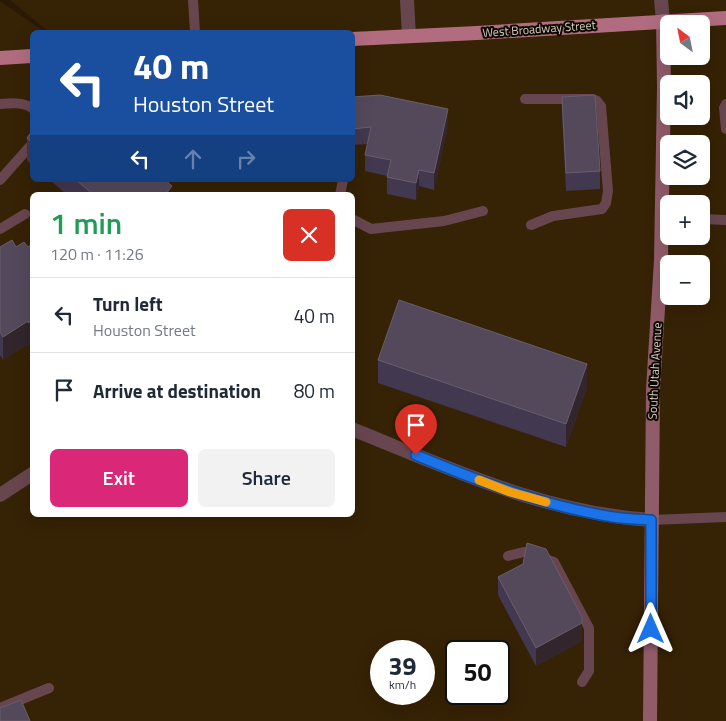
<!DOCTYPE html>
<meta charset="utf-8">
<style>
body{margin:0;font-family:"Titillium Web",sans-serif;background:#f2f2f3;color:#1f2937;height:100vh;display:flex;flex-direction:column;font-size:19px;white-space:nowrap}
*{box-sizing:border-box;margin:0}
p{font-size:16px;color:#747a83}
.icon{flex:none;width:28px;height:28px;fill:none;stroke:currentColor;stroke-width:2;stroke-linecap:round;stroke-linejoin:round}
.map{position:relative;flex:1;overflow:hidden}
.side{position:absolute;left:30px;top:192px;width:325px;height:325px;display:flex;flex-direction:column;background:#fff;border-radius:8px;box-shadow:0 5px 20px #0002}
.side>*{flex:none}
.hud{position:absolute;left:30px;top:30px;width:325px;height:152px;border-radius:8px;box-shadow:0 5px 20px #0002;background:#1a4fa0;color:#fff;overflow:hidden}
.needle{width:32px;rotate:328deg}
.controls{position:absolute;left:660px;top:15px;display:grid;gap:10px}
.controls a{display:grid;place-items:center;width:50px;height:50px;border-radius:8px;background:#fff;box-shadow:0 5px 20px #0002;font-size:25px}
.speed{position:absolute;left:370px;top:640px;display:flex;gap:10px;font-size:25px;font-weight:700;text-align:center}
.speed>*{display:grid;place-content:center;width:65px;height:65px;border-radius:50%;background:#fff;box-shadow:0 5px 20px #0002;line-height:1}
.speed small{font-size:12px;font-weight:400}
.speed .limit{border:2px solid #111;border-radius:8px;background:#fff;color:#111}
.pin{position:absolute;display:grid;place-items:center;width:42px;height:42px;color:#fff;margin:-51px -21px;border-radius:50% 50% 50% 0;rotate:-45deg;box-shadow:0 0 5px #0007}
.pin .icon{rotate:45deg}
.me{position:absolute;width:55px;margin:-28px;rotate:0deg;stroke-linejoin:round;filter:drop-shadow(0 0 4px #0008)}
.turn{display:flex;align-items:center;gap:18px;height:105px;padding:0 20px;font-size:22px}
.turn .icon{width:65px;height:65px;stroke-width:2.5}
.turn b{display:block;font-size:35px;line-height:42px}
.lanes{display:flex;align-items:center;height:48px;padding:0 20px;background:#0003;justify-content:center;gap:25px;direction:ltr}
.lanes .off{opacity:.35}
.round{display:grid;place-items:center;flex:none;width:52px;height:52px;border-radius:8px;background:#f2f2f3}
.summary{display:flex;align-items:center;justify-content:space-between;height:85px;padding:0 20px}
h1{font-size:30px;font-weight:600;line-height:38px;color:#1e9e55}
.button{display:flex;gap:10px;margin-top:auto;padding:10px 20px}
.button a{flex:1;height:58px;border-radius:8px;background:#db2777;color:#fff;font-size:20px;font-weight:600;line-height:58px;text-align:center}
.button a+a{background:#f2f2f3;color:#1f2937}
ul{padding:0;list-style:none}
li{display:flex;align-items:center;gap:15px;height:75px;padding:0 20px;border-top:1px solid #e0e1e3}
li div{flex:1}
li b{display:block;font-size:19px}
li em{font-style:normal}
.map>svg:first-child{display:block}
</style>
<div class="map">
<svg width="726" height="721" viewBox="0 0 726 721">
<rect width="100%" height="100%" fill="#2a1a05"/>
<path fill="#362205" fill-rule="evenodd" d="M10 0H726V721H0V1L45 32H32V180H352V32H49ZM669 24H701V56H669ZM669 84H701V116H669ZM669 144H701V176H669ZM32 195H352V515H32ZM669 204H701V236H669ZM669 264H701V296H669ZM381 651H424V694H381ZM456 651H499V694H456Z"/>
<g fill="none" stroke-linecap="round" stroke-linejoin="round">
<g stroke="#68464f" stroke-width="10">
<path d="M193 0 195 32"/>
<path d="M525 99H592L597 101 601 106 608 191 606 203 602 209 553 216 531 225"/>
<path d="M0 104C11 103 23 102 32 108"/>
<path d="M726 104 724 108 726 129"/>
<path d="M0 180 32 144"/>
<path d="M340 195 343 180"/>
<path d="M352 219 371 229 444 221 483 211"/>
<path d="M701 219 726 220"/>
<path d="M0 229 25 214"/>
<path d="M651 520 726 517"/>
<path d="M508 556 524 552 554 562 589 628V671L582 682"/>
<path d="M0 708 49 688"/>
</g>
<g stroke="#68464f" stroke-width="14">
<path d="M407 0 409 36"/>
<path d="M352 429C451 469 544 513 651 520"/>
<path d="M0 495 32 474"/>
</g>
<path stroke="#68464f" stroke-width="14" d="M661 0 663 21"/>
<path stroke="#915c6a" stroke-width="14" d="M650 721 653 390 661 260 664 86 663 21"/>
<g stroke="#b16d7f" stroke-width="14">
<path d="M352 39 477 33 726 18"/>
<path d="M0 58 32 56"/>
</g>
</g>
<g fill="#42384f">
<path d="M352 97 448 126 434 190 419 186 416 200 387 194V176L365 171V155L368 144 352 145Z"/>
<path d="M562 97 600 171V189L566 191 562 114Z"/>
<path d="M32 131V165L27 160V138Z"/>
<path d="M50 180H165L172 195H67Z"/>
<path d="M32 244V343L28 346V344L3 360 0 355V247H28Z"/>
<path d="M378 360 587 387 566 447 378 383Z"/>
<path d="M498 577 582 641 536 666 498 595Z"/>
</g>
<g fill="#32252c">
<path d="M448 109V126L434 190V173Z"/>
<path d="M419 170V186L416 200V183Z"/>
<path d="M172 186V195H165Z"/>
<path d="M32 320V343L28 346V323Z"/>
<path d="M28 321V344L3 360V337Z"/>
<path d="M587 364V387L566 447V424Z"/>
<path d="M582 623V641L536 666V648Z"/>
</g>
<g fill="#53495b" stroke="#685e6c">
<path d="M380 95 448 109 434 173 419 170 416 183 387 177 391 160 365 155 371 127 352 129V97Z"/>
<path d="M595 95 600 171 566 173 562 97Z"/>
<path d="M32 131V143L27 138Z"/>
<path d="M76 180H165L172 186 165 195H94Z"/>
<path d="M12 240 16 247 24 242 28 247 32 244V320L28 323V321L3 337 0 332V247Z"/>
<path d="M399 300 587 364 566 424 378 360Z"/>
<path d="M527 543 546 549 582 617V623L536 648 498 577 523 564Z"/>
<path d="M21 700 30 721H0V708Z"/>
</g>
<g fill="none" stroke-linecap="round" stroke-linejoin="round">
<g stroke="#114b97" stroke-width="12">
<path id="route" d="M416 455C480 482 545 506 613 517 626 519 639 519 651 520V629"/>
</g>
<use href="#route" stroke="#1a73e8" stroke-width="9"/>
<path stroke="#f59e0b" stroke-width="9" d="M479 480 510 492 546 502"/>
</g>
<g text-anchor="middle" stroke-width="4" stroke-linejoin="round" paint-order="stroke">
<g font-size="12" fill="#dacfc3" stroke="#0d0702">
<text transform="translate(539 29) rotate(-4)" y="4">West Broadway Street</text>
<text transform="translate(655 371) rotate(-87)" y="4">South Utah Avenue</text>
</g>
</g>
</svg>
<div class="controls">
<a><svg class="needle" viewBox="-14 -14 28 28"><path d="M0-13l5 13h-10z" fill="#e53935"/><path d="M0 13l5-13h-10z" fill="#747a83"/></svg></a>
<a><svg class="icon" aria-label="sound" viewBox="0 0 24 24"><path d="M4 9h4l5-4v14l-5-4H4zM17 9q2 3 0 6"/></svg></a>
<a><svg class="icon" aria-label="layers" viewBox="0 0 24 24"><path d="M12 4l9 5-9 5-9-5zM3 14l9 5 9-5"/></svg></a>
<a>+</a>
<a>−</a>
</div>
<div class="speed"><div>39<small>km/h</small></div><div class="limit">50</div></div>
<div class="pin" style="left:416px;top:455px;background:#d93025"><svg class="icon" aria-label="arrive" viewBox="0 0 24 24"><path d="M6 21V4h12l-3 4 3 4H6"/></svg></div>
<svg class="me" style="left:651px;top:629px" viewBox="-20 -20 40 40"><path d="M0-17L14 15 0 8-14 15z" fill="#1a73e8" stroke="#fff" stroke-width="4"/></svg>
<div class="hud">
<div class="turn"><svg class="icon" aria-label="left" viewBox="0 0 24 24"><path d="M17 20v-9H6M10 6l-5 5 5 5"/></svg><div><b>40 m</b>Houston Street</div></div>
<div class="lanes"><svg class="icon" aria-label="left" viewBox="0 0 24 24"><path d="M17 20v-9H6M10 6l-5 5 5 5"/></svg><svg class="icon off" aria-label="ahead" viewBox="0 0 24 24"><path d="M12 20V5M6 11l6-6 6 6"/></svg><svg class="icon off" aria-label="right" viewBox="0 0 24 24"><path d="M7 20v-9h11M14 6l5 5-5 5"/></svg></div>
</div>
<section class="side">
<div class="summary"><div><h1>1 min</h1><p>120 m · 11:26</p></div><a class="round" style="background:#d93025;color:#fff"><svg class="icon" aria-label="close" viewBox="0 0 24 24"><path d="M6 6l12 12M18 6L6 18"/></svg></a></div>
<ul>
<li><svg class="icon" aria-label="left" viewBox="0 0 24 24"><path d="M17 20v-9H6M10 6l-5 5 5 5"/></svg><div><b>Turn left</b><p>Houston Street</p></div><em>40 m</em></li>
<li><svg class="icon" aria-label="arrive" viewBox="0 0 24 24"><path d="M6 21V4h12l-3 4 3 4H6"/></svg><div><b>Arrive at destination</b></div><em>80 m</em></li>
</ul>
<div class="button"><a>Exit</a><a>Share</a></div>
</section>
</div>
